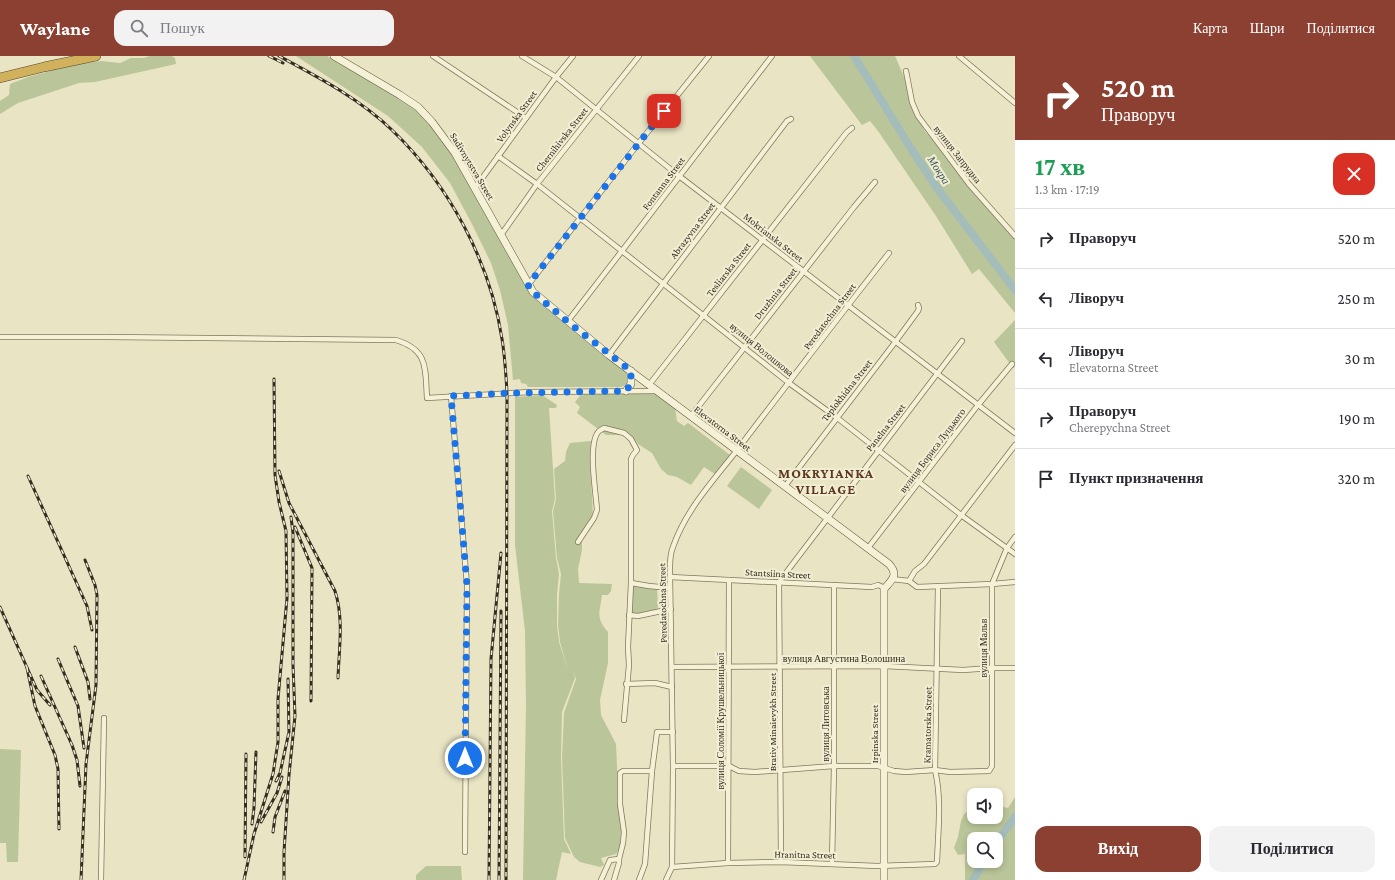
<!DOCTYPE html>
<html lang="uk">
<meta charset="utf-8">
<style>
body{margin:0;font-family:"Crimson Pro",serif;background:#f2f2f3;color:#2b2b33;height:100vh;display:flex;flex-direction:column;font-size:15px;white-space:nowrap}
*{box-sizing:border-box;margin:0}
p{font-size:13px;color:#7c7c81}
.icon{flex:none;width:22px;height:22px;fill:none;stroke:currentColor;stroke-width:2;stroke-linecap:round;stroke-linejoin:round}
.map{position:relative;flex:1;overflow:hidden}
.drawer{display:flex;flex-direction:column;background:#fff;width:380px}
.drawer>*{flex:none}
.top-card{background:#8b4032;color:#fff;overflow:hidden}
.fabs{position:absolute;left:967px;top:732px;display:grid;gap:8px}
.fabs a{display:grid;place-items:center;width:36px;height:36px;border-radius:8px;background:#fff;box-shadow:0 2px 6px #0003;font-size:20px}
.pin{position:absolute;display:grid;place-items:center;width:34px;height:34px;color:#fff;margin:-17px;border-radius:8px;box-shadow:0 2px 6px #0006}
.me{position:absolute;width:44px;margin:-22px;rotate:0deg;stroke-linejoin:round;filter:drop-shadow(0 0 3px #0008)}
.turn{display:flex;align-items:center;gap:14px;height:84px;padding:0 20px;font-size:18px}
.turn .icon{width:52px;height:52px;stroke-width:2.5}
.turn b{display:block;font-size:28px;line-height:34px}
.round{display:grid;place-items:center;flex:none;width:42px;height:42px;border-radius:12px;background:#f2f2f3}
.overview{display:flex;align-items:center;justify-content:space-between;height:68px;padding:0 20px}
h1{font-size:24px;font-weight:700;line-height:30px;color:#1e9e55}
.primary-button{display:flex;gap:8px;margin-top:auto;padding:8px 20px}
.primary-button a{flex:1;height:46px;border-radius:12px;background:#8b4032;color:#fff;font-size:16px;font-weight:700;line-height:46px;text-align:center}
.primary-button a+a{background:#f2f2f3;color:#2b2b33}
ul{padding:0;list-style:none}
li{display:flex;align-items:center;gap:12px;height:60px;padding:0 20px;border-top:1px solid #e1e1e2}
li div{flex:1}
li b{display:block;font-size:15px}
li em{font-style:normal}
header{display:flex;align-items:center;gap:24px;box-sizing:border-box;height:56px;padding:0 20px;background:#8b4032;color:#fff}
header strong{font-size:19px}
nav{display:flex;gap:22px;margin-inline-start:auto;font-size:14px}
.search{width:280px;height:36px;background:#f2f2f3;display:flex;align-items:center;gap:10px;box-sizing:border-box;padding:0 14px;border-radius:12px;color:#7c7c81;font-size:15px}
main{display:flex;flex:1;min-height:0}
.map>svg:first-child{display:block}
</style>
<header>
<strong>Waylane</strong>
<div class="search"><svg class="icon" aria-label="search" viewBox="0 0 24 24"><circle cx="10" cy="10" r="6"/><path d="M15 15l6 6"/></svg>Пошук</div>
<nav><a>Карта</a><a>Шари</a><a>Поділитися</a></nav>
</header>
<main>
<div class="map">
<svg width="1015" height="824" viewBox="0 0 1015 824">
<rect width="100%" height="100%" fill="#e9e4c4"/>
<g fill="#bac699" fill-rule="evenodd">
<path d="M150 0H172L175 2 176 8 95 26 79 27 18 47 0 58V45L9 39 10 28 28 21 76 8 101 5 120 7 131 2H144Z"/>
<path d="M296 0H327L385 33 414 52 431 68 456 102 522 223 573 273 599 296 627 316 628 318V328L621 331H528L526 328 521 327 520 323 513 324 508 269 500 234 491 207 472 168 450 127 422 91 388 60Z"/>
<path d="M810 0H895L909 32 915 55 924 74 947 101 974 138 1015 182V257L979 213 972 218 936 160 878 75 870 65 862 69Z"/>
<path d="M1015 264V311L1013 312 994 286Z"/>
<path d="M586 337H656L675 352 677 365 684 370 688 367 730 399 715 418 704 411 691 429 677 421 668 419 661 413 652 397 638 388 635 384 626 376 618 379H606L577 357 580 351 575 346 580 340Z"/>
<path d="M542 339 557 349 556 352H549L555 443 552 455 556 502 559 518 557 538V569L559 586 568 614 560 586 558 569 559 538 561 518 557 502 553 455 556 443 554 413 565 405 566 396 570 387 591 385C587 413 595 441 592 470L587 474 582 482V494L578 513 579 527 612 528 611 535 608 539H602C600 556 595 562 608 576V607L600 644 601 659 616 688 619 756 621 774 620 792 616 798 601 802 604 809 600 811 580 806 574 801 565 782 562 702 564 657 576 623 574 616 570 615 574 616 575 622 562 656 561 702 564 783 571 798 562 796 556 824H523L526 649 525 575 515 489V341Z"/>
<path d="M741 411 772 434 759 453 727 430Z"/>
<path d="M633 529 657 532 658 554 636 558 631 557Z"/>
<path d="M0 693 21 694 18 806H7L6 787H0Z"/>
<path d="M1015 741V824H965V798L958 799 954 792 958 781 961 765 964 758 968 755 971 746H974V761H996V749L1008 752ZM974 783H996V805H974Z"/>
<path d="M426 810H461L462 824H416V819Z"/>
</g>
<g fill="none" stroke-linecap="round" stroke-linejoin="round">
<g stroke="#a5bdba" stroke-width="8">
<path d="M854 0 910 91 937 132 1015 234"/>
<path d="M996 787 1015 761"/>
<path d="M973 824 984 805"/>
</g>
<g stroke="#82775c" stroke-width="6">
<g id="street">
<path d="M433 0 526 62"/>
<path d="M522 0 556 21 679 120 1015 377"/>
<path d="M959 0 1015 47"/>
<path d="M906 15 912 46 918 60 969 128 1015 180"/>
<path d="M498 100 537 128 789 327 836 361 961 459 1015 498"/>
<path d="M475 132 556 21 573 0"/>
<path d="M501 179 537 128 639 0"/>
<path d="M528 229 638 88 709 0"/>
<path d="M568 265 772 0"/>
<path d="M0 281H108L396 284C429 294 425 313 427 342L530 336 658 335"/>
<path d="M609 299 787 65 791 63"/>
<path d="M649 329 847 76 852 72"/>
<path d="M451 340 467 529 465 796"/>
<path d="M691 360 854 151 875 126"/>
<path d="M785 430 896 285 918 255 919 252 918 249"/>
<path d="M578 486 594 462 597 454C596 437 587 387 599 375 599 375 604 372 604 372L624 377 631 383 637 394 633 399 631 403V527L628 591 629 609 624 664"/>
<path d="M868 492 978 349 1012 308"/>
<path d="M670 521 872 531 878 529 885 532"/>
<path d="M892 523 909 525 917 531 992 528 1015 526"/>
<path d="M909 525 915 515 924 508 1015 389"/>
<path d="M631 527 649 530 670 532"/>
<path d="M629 559 638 560 671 553"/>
<path d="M672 611 884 610 963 614 992 612H1015"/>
<path d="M626 628 655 627 672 631"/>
<path d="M673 710H729L739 715 755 716 834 710H878L894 715 906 716 935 714 950 716 989 715 992 710V528L1007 492 1015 481"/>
<path d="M781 806 779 526 962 285"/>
<path d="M728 807 729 524"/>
<path d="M832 807 834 710V529"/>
<path d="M672 811 728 807 781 806 877 810 935 808 937 806C938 777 942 743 935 714L938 531"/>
<path d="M101 824 104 662"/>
<path d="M601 824 610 804 619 803"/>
<path d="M614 824 619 807V803L623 787 624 776 620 748V717L623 715H652"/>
<path d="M639 824 645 808 652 715 657 676H673"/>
<path d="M666 824 672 811 673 710 670 521C670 511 669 500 673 491 687 450 719 419 744 385 792 322 840 259 889 197"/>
</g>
</g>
<g stroke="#64583f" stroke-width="8">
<g id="secondary">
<path d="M334 0 400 39 418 51 432 66 455 97 533 236 609 299 889 508C899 519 892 524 884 533V824"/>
<path d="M626 335 631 328V315"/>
</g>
</g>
<g stroke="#504430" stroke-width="10">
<path id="highway" d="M0 22 44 11 96 0"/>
</g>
<use href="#street" stroke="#f5f1d6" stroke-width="4.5"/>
<use href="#secondary" stroke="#f5f1d6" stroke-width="7"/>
<use href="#highway" stroke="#d1b15c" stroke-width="9"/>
<g stroke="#342c1f" stroke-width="3">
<g id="rail">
<path d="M269 0 283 7"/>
<path d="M279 0C318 21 360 43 392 74 449 129 490 205 502 283 505 301 506 319 507 337L506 824"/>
<path d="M279 415 289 447 335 535C344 563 339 593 338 622"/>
<path d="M28 420 87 550 92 574"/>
<path d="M295 471 312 512 311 645"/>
<path d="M0 551 37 634 50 649"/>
<path d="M75 591 88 626 90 643"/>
<path d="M58 603 78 650 84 692"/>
<path d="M27 612 35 650 55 699 58 713 59 773"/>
<path d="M41 620 72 689 77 704 80 730"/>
<path d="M276 725 280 717 289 676 288 623"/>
<path d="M261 766 277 737 282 721"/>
<path d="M252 768 254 752 256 696"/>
<path d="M273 776 275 761 285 735"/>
<path d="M245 801 246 698"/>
<path d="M81 824 86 708 96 629 97 539 95 529 85 504"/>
<path d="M244 824 254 778 273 718 278 686V643L287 542 286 475 279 446 275 419 274 323"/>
<path d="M284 824V796L289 719 295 660 293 609V477L291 461"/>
<path d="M489 824 491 603 501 497"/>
<path d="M499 824 501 555"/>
</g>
</g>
<use href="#rail" stroke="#f2eed3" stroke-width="1.5" stroke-dasharray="4.5" stroke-linecap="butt"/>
</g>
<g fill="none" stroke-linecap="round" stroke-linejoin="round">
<path stroke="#1a73e8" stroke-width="7" stroke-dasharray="0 12.6" d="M465 702 467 529 451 340 511 337 626 335 631 328V315L568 266 533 236 528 229 664 55"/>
</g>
<g text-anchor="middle" stroke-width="4" stroke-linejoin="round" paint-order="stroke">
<g font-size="10" fill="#342c1f" stroke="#f2eed3">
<text transform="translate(516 60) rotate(-54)" y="4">Volynska Street</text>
<text transform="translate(561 83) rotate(-52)" y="4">Chernihivska Street</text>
<text transform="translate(958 98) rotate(52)" y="4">вулиця Запрудна</text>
<text transform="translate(473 110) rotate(59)" y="4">Sadivnytstva Street</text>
<text transform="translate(663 127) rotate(-53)" y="4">Fontanna Street</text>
<text transform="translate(692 174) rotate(-53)" y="4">Abrazyvna Street</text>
<text transform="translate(774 181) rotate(38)" y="4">Mokrianska Street</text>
<text transform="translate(728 213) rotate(-52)" y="4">Tesliarska Street</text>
<text transform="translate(775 237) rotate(-52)" y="4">Druzhnia Street</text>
<text transform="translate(829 260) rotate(-53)" y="4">Peredatochna Street</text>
<text transform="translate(762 293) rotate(39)" y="4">вулиця Волошкова</text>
<text transform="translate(846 334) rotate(-52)" y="4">Teplokhidna Street</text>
<text transform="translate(885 371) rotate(-52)" y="4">Panelna Street</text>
<text transform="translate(723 372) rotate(37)" y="4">Elevatorna Street</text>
<text transform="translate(932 394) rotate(-53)" y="4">вулиця Бориса Луцького</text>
<text transform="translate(778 517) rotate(3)" y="4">Stantsiina Street</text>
<text transform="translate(662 547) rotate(-91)" y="4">Peredatochna Street</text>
<text transform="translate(983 592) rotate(-90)" y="4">вулиця Мальв</text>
<text x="844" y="606">вулиця Августина Волошина</text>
<text transform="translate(720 665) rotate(-90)" y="4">вулиця Соломії Крушельницької</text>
<text transform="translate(772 666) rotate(-90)" y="4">Brativ Minaievykh Street</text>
<text transform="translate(825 668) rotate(-90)" y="4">вулиця Литовська</text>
<text transform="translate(927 669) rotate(-89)" y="4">Kramatorska Street</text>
<text transform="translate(874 678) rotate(-90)" y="4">Irpinska Street</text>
<text transform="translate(805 798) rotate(1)" y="4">Hranitna Street</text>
</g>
<g font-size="11" font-style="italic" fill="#2f4e52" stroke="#f2eed3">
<text transform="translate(939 114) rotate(57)" y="4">Мокра</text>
</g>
<g font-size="14" font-weight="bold" letter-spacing="1" fill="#5c3822" stroke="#f2eed3">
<text x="826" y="422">MOKRYIANKA<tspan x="826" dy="16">VILLAGE</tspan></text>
</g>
</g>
</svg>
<div class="fabs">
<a><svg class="icon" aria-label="sound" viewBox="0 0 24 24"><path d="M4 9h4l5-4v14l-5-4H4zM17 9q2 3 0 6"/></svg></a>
<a><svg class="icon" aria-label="search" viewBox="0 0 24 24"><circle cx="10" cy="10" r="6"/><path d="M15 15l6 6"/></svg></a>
</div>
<div class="pin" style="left:664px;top:55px;background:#d93025"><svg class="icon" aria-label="arrive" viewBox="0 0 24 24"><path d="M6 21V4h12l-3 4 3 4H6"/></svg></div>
<svg class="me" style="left:465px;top:702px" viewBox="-20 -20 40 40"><circle r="17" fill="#1a73e8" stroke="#fff" stroke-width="3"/><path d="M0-11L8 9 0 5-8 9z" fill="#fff"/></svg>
</div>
<section class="drawer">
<div class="top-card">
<div class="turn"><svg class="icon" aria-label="right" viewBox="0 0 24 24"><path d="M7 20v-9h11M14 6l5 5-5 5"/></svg><div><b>520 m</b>Праворуч</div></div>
</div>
<div class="overview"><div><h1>17 хв</h1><p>1.3 km · 17:19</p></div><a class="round" style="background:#d93025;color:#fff"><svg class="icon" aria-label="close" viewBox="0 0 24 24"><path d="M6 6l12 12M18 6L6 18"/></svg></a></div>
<ul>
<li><svg class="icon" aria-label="right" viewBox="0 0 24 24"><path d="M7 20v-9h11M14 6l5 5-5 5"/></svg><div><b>Праворуч</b></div><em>520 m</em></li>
<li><svg class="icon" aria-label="left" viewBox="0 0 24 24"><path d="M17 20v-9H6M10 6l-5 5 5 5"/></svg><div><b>Ліворуч</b></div><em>250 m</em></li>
<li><svg class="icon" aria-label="left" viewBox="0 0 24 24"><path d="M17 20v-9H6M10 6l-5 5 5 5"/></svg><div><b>Ліворуч</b><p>Elevatorna Street</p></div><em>30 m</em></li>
<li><svg class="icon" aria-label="right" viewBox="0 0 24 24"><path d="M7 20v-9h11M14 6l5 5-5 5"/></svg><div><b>Праворуч</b><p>Cherepychna Street</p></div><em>190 m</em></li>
<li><svg class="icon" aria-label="arrive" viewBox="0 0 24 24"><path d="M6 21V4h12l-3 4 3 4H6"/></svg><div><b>Пункт призначення</b></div><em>320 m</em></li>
</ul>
<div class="primary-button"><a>Вихід</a><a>Поділитися</a></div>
</section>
</main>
